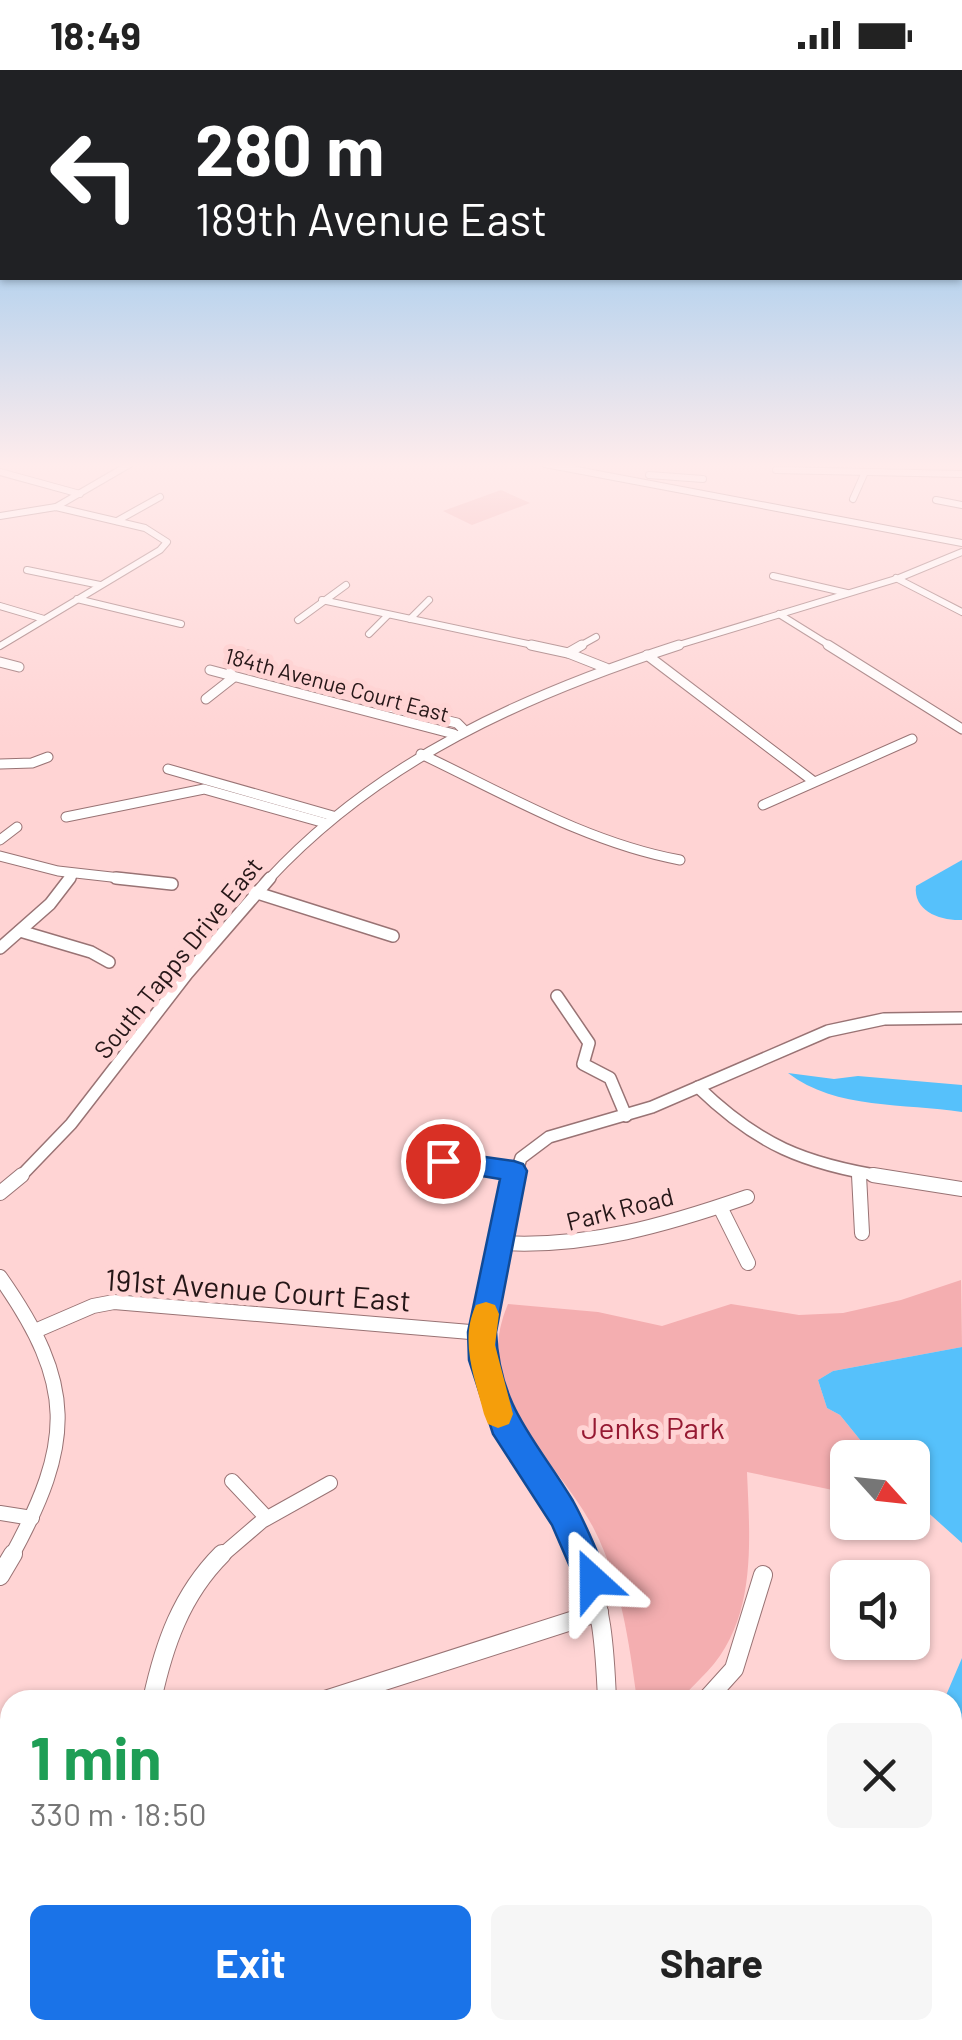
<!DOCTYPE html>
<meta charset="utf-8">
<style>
body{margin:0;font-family:Barlow,sans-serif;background:#f6f6f6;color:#222;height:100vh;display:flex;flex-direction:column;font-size:38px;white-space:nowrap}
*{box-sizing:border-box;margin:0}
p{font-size:32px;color:#767676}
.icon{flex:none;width:55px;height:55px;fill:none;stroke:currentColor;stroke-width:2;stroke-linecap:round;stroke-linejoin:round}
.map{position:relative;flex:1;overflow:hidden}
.drawer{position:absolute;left:0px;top:1620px;width:962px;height:350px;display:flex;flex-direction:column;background:#fff;border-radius:30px 30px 0 0;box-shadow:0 2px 8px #0004}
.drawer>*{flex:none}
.banner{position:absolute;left:0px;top:0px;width:962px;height:210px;box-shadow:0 2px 8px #0004;background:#202124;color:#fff;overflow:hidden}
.needle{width:65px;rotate:117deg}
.controls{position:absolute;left:830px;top:1370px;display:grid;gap:20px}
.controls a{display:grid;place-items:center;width:100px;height:100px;border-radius:15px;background:#fff;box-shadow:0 2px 8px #0004;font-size:50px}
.pin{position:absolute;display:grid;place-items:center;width:85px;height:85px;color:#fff;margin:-42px;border:5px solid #fff;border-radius:50%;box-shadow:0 2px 10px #0007}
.me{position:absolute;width:110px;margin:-55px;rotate:336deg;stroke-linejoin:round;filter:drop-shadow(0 0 8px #0008)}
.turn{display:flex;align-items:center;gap:35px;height:210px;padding:0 30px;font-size:45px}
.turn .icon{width:130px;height:130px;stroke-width:2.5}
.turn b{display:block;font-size:70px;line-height:85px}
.round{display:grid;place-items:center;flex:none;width:105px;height:105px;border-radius:15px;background:#f6f6f6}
.headline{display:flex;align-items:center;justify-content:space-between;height:170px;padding:0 30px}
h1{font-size:60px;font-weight:700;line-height:75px;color:#1e9e55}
.action{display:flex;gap:20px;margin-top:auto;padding:20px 30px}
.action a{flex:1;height:115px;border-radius:15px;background:#1a73e8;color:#fff;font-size:40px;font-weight:700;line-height:115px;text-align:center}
.action a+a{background:#f6f6f6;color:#222}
.status{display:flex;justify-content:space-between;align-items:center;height:70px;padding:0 50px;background:#fff;direction:ltr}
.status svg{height:28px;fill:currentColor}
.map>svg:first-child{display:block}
</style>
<div class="status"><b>18:49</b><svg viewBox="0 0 49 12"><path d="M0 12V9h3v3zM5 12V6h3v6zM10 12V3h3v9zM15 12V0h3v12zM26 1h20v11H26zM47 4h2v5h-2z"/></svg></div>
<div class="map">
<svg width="962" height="1970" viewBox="0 0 962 1970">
<rect width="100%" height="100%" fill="#ffd4d4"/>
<g fill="#f4aeb0">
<path d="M501 420 530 433 472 455 443 441Z"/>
<path d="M961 1210 962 1277 833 1301 818 1310 827 1338 840 1345 874 1387 848 1388 847 1423 747 1402C750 1474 758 1555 700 1609 693 1616 686 1625 676 1629 665 1633 649 1630 637 1630 629 1572 621 1512 594 1459 556 1385 468 1328 508 1234L598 1242 662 1256 731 1234 799 1245 843 1243 901 1230Z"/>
</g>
<g fill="#56c1fb">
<path d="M962 790V850C940 851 913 841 916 816Z"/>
<path d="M788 1003 834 1009 858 1006 962 1015V1042C905 1033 836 1040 788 1003Z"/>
<path d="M962 1277V1473L913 1429 912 1388 874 1387 840 1345 827 1338 818 1310 833 1301Z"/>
<path d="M962 1588V1970H691L700 1960H952V1630H944Z"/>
</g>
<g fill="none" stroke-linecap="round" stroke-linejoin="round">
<g stroke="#997374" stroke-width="8">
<g id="minor-far4">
<path d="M545 394 962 473"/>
<path d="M776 400 962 404"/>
<path d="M0 402 80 424"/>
<path d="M649 405 703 409"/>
<path d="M853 429 865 402"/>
<path d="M936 430 962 435"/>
<path d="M56 437 130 394"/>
<path d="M0 446 56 437 145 458 167 472 160 480 0 576"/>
<path d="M117 451 160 427"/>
<path d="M27 500 100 515"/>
<path d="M773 506 847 523"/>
<path d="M896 508 962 542"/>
<path d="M77 529 181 554"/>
<path d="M322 530 542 577"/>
<path d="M0 536 44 549"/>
<path d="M779 544 832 577"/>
<path d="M410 549 429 530"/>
<path d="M298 550 346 515"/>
<path d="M369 564 388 545"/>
<path d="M578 577 596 567"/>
<path d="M672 577 899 508 962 482"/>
</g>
</g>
<g stroke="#997374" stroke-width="11">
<g id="minor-far3">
<path d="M531 575 568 583 606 598"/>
<path d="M828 575 962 659"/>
<path d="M568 583 582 575"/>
<path d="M647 585 813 711"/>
<path d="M0 592 19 597"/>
<path d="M231 599 248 585"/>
<path d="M210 600 454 664"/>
<path d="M206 629 234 607"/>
<path d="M381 635 457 653 463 659"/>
<path d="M421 684C505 724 588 773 680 790"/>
<path d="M0 694 32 693 48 687"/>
<path d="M168 699 333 746"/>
<path d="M763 735 912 669"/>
<path d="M66 747 204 719 325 753"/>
<path d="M0 770 17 757"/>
<path d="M0 786 58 801 138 810"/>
<path d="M68 810 73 804"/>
<path d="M268 810C380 689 525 625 679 575"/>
</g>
</g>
<g stroke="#997374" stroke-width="14">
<g id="minor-far2">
<path d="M116 808 172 814"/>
<path d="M254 822 393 866"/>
<path d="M20 861 91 882 109 892"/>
<path d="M0 878 50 834 70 808"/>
<path d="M557 926 589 973 583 994 610 1008 626 1046"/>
<path d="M698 1017C758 1075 804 1094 887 1107"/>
<path d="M410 1088 515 1101"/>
<path d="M859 1103V1107"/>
<path d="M20 1107 71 1054 187 904 270 808"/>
<path d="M515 1107 521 1088 549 1067 652 1037 828 961 884 949 962 948"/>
</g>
</g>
<g stroke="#997374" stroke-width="16">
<g id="minor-far1">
<path d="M516 1105 480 1275 497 1341 563 1444 582 1487"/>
<path d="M859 1105 862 1163"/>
<path d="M873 1105 962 1119"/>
<path d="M0 1123 22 1105"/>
<path d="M720 1137 748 1193"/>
<path d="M501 1173C587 1178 666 1155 747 1127"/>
<path d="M0 1207C76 1315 74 1372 11 1487"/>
<path d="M35 1261 93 1236 114 1232 482 1263"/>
<path d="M232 1411 265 1446"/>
<path d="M0 1443 32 1448"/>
<path d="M220 1487 262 1451 330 1413"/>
</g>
</g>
<g stroke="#997374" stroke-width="20">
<g id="minor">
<path d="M581 1484C602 1531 605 1580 607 1630"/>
<path d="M0 1506 13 1484"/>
<path d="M152 1630C164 1575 181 1525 222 1484"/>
<path d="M325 1630 599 1542"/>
<path d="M706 1630 734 1599 763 1505"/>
<path d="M0 1736 10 1733"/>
<path d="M318 1970 344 1960"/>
</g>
</g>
<use href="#minor-far4" stroke="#fff" stroke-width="6"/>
<use href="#minor-far3" stroke="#fff" stroke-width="9"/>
<use href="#minor-far2" stroke="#fff" stroke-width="11"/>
<use href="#minor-far1" stroke="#fff" stroke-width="14"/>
<use href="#minor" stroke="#fff" stroke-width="18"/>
</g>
<linearGradient id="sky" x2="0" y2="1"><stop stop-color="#6db9f0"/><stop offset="0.59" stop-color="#ffecec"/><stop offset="1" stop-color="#ffecec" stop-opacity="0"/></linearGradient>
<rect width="962" height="670" fill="url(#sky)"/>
<path fill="#1a73e8" stroke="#114b97" stroke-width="2.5" d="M443 1081 514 1091 523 1094 527 1101 496 1262C499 1338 537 1371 573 1431 587 1456 598 1484 609 1510L604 1522 593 1526 581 1522 552 1455 493 1364 469 1290 468 1262 500 1109 434 1098 430 1091 434 1084Z"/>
<path fill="#f59e0b" d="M486 1232 495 1235 499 1244 495 1275 513 1344 509 1354 498 1358 488 1354 484 1344C475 1308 459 1271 476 1235Z"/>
<g text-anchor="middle" stroke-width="10" stroke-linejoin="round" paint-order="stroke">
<g font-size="22" fill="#251617" stroke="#ffd4d4">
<text transform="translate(337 615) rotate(15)" y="8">184th Avenue Court East</text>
</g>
<g font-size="25" fill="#251617" stroke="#ffd4d4">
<text transform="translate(178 888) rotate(-51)" y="9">South Tapps Drive East</text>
<text transform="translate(620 1139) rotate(-14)" y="9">Park Road</text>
</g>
<g font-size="30" fill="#251617" stroke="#ffd4d4">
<text transform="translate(258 1221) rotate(4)" y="10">191st Avenue Court East</text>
</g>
<g font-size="30" fill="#961932" stroke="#ffd4d4">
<text x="653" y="1369">Jenks Park</text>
</g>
</g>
</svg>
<div class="controls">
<a><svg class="needle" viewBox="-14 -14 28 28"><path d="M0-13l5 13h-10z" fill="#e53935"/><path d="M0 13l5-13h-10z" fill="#767676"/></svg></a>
<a><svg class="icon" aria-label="sound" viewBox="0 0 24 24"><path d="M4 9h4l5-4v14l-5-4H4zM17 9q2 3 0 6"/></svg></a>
</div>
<div class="pin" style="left:443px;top:1091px;background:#d93025"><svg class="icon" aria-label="arrive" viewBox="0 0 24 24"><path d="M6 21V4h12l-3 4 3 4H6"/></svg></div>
<svg class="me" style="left:593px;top:1510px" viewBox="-20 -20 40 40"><path d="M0-17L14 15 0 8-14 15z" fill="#1a73e8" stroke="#fff" stroke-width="4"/></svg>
<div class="banner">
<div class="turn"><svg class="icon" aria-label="left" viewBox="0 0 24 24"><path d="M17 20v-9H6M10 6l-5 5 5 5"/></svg><div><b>280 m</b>189th Avenue East</div></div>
</div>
<section class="drawer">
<div class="headline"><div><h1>1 min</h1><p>330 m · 18:50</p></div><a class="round"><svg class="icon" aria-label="close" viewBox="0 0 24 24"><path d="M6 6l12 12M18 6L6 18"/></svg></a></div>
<div class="action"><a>Exit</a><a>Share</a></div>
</section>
</div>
